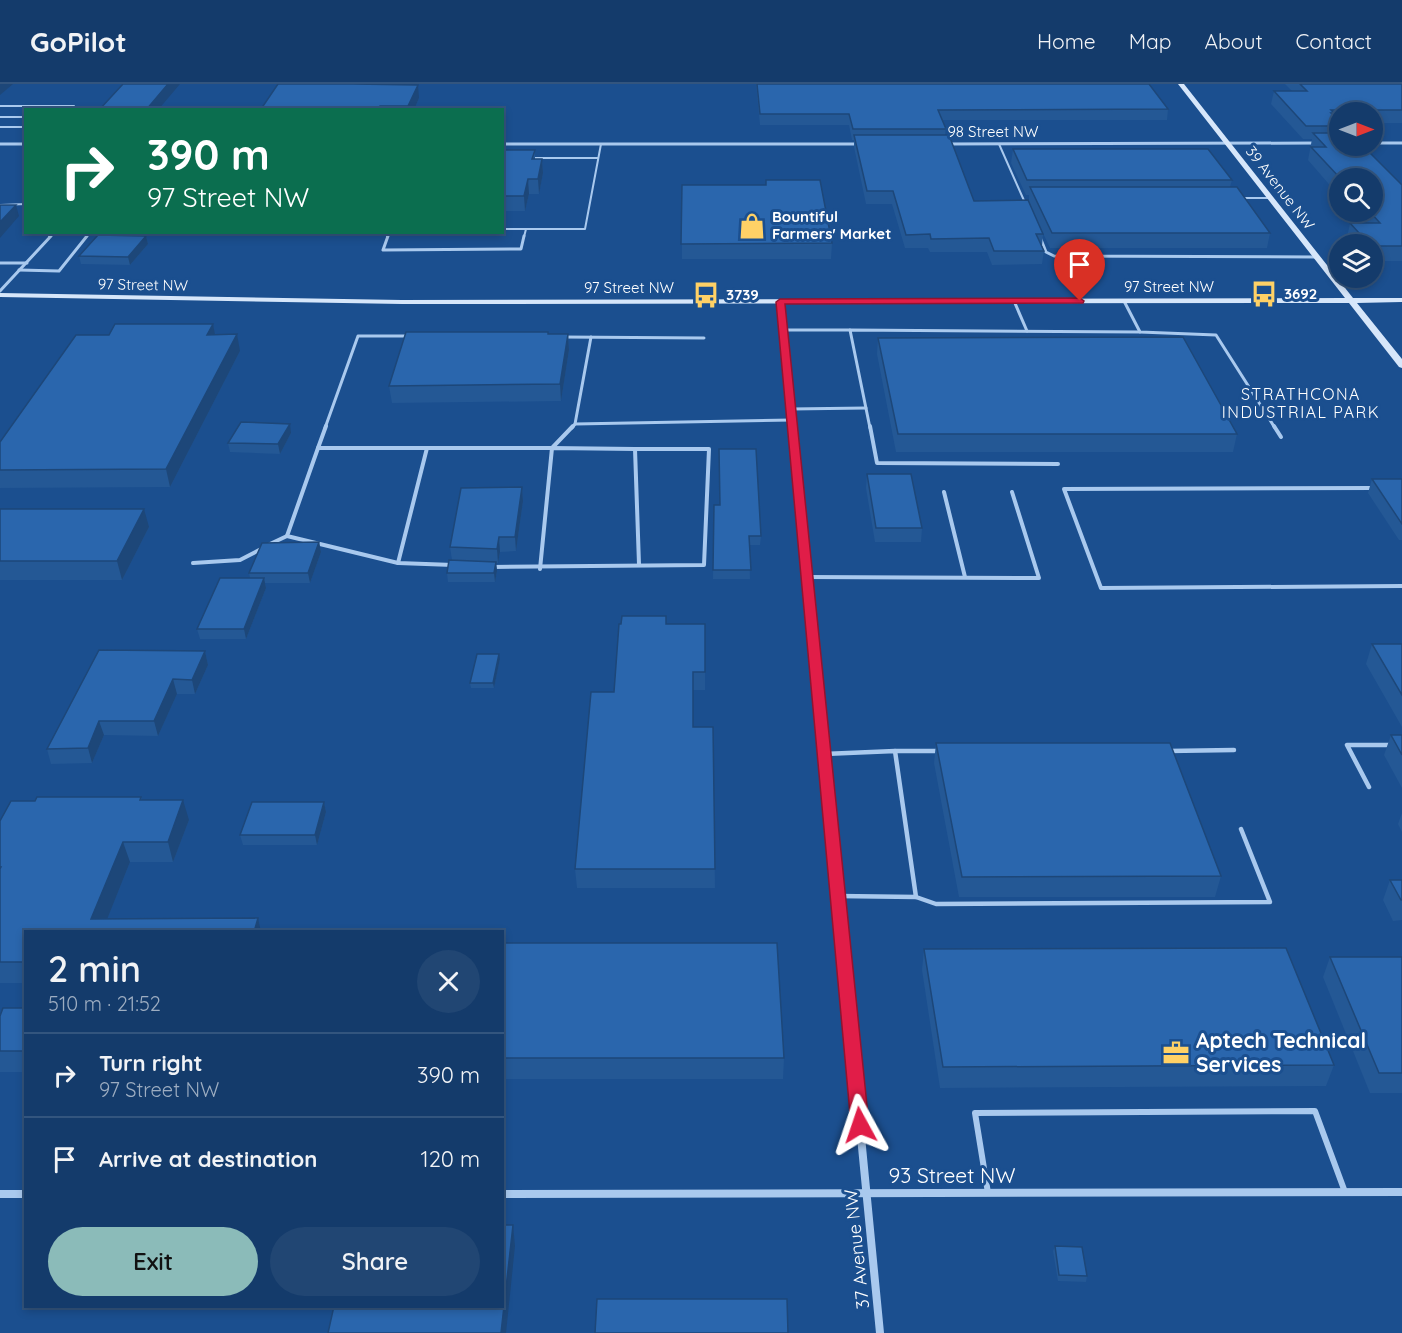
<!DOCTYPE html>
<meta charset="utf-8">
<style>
body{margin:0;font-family:Quicksand,sans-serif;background:#214673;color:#f1f3f6;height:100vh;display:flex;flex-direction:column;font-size:22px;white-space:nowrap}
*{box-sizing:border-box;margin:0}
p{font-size:20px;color:#9dadc1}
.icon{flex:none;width:33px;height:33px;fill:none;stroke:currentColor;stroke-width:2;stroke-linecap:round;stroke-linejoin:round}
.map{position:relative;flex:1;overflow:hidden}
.drawer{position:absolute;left:24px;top:846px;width:480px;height:378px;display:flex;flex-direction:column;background:#143b6b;border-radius:0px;box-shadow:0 3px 9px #0003,0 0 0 2px #33557e}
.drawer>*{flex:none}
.guide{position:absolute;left:24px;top:24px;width:480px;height:126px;border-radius:0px;box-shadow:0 3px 9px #0003,0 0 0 2px #33557e;background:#0b6e4f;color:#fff;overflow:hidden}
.needle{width:39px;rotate:90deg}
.controls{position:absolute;left:1329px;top:18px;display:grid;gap:12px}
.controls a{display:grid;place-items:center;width:54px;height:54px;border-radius:50%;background:#143b6b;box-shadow:0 3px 9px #0003,0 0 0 2px #33557e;font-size:30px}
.pin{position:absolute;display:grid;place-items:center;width:51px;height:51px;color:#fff;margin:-62px -26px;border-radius:50% 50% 50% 0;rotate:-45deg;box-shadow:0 0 6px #0007}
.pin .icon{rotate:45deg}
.me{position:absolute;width:66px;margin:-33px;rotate:355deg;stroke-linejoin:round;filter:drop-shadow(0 0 4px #0008)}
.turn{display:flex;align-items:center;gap:21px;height:126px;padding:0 24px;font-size:27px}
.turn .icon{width:78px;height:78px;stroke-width:2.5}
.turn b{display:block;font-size:42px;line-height:51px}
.round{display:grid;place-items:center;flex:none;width:63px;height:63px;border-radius:32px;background:#214673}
.head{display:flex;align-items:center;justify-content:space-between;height:102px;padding:0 24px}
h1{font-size:36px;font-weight:600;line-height:45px}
.button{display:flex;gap:12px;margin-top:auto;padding:12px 24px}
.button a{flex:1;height:69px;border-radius:36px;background:#8bbbb9;color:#111;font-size:24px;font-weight:600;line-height:69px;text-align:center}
.button a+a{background:#214673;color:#f1f3f6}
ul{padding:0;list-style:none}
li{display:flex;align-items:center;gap:18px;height:84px;padding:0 24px;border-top:2px solid #33557e}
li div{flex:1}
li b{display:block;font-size:22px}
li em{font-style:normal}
header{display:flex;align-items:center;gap:36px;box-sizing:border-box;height:84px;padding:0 30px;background:#143b6b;border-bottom:2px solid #33557e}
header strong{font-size:28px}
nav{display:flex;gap:33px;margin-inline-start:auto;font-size:21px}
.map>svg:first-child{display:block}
</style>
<header>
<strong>GoPilot</strong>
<nav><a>Home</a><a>Map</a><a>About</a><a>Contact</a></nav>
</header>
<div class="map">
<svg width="1402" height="1249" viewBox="0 0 1402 1249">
<rect width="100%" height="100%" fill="#1b4f8f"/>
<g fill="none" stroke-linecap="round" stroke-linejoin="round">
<g stroke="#a9c9ee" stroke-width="2">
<path d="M0 22H74L71 26"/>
<path d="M0 33H26"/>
<path d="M0 43H26"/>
<path d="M999 60 1026 121"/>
<path d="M532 74H598"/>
<path d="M1241 114H1271"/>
<path d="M0 121 26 120"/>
<path d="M502 145H585L601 60"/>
<path d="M49 153 54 148"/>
<path d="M86 153 90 148"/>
<path d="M387 153 389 148"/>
<path d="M524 153 526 145"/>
</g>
<g stroke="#a9c9ee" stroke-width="3">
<path d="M388 152 383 166 521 165 524 152"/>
<path d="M1040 153 1046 168 1054 172 1317 173"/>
<path d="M0 179H27"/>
<path d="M19 186 59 187 87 152"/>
<path d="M0 207 51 152"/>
<path d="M1014 217 1027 247"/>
<path d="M1124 217 1140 248 1216 251 1275 344"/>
<path d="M783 246H850"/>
<path d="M563 253 704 254"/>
<path d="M791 325 866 324"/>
<path d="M575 340 792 336"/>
<path d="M325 344 358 252H408"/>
<path d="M572 344 575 340 591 253"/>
<path d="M870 344 850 246 1140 248"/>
</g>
<g stroke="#a9c9ee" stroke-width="4">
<path d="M326 342 318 364H552L573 342"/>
<path d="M870 342 877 379 1058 380"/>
<path d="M1274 342 1281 353"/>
<path d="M318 364 287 452 398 479"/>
<path d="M427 364 398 479 453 481"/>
<path d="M1375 404 1064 405 1101 504 1402 502"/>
<path d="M944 408 965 493"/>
<path d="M270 460 287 452"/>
<path d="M193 479 240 476 263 464"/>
<path d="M492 483 704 481 709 365H635L639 480"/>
<path d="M540 485 552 364 635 365"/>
<path d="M807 493 1039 494 1012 408"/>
</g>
<g stroke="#a9c9ee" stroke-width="4.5">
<path d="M895 667H941"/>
<path d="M1168 667 1234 666"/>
<path d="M824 670 895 667 916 813 838 812"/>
<path d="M1369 703 1347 661H1402"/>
<path d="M916 813 936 820 1270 818 1241 745"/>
</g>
<path stroke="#a9c9ee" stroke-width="6" d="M988 1109 975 1029 1315 1027 1345 1108"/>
<g stroke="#a9c9ee" stroke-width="3">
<path d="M1372 59H1402"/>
<path d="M0 60H26"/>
<path d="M502 60H862"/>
<path d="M944 60 1318 59"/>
</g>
<path stroke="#a9c9ee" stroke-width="4.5" d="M781 218 793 344"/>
<path stroke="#a9c9ee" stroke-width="5" d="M793 342 816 581"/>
<path stroke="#a9c9ee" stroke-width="7" d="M816 580 844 879"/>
<g stroke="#a9c9ee" stroke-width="8">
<path d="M844 877 880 1249"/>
<path d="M0 1110H26"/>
<path d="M502 1110 1402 1108"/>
</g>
<path fill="#d6e6fa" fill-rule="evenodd" d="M1178 0H1184L1353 214H1402V218L1357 219 1402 275V284L1399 283 1349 219 402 220 0 213V209L402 216 1345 214Z"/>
</g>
<g fill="#245895">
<path d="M756 0H1149L1168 25 1167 36H942L946 45 945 51 974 117H1029V111H1026L1011 79 1013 65 1232 96 1230 103 1270 149 1267 164H1050L1034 130 1043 150 1042 162 1044 167 1042 180 992 181 987 168H930L928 164H905L892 120H866L854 63V56H852L849 41H760Z"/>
<path d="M1285 0H1402V39H1372V28H1340V62L1402 101V177H1372V160H1352L1347 154 1350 139H1363L1353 128H1372L1340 94V113L1308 76 1312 55H1303L1271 20 1274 7H1292Z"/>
<path d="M419 14 414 26 261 25Z"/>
<path d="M502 66H535V75H542L543 89 539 110H529L525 127H502Z"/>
<path d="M766 96 832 159 831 175H682V101H766Z"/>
<path d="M146 152 148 160 130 181 81 180 79 172Z"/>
<path d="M548 250H568L569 266 561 317 392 319 389 302Z"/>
<path d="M215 251 240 267 170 403 0 404V358Z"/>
<path d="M878 254 1237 350 1233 368H896L877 270Z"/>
<path d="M291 349 280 370 230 368 228 359Z"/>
<path d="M867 390 922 444 921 458H875L866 404Z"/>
<path d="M1372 395H1402V456H1399L1368 409Z"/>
<path d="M522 403 523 417 516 467 500 468 498 479H496L497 487 495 498H448L447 489 452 476 450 463Z"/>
<path d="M714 421 761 452 760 461H749L750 495H713Z"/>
<path d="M0 425 149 443 122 496H0Z"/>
<path d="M319 458 321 468 310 499H265L266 504 246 555H200L197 545 250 494 249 489Z"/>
<path d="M666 540H705V606H693V643H713L715 804H577L575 785Z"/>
<path d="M1372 560H1402V643L1366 580Z"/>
<path d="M205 567 208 581 195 610H177L158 652 104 651 92 679 51 680 47 665Z"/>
<path d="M500 575 494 604H471L470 599Z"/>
<path d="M1391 651H1402V704L1384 671Z"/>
<path d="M936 659 1221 792 1215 813H959L934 679Z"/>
<path d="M141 713 142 716 189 736 173 778H130L107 835 26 848V899H0V737L35 717Z"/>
<path d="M324 718 326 728 317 761H243L240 751Z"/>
<path d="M1402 729V748L1398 740Z"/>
<path d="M1390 796H1402V836L1393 837 1383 816Z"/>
<path d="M502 859 784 974 783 995H502Z"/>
<path d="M924 865 1334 981 1326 1002 940 1004 922 886Z"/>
<path d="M1330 873H1402V1009H1370L1323 893Z"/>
<path d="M26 920V988H0V932L24 924Z"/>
<path d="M1055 1162 1087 1192 1086 1198 1058 1197 1053 1167Z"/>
</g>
<g fill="#1d4779">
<path d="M0 0H13L0 11Z"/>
<path d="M168 0H180L158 26H146Z"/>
<path d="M418 1 419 14 414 26H408V22Z"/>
<path d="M542 75 543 89 539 110 538 95Z"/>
<path d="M528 95 529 110 525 127 524 112Z"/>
<path d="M16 121 19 132 0 154V138Z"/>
<path d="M146 152 148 160 130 181 128 173Z"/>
<path d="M213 240 216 256 207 251Z"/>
<path d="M237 250 240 267 170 403 166 385Z"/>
<path d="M568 250 569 266 561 317 560 300Z"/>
<path d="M290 340 291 349 280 370 278 360Z"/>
<path d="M522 403 523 417 516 467 515 453Z"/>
<path d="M144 425 149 443 122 496 117 477Z"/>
<path d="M499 453 500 468 498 479 497 465Z"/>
<path d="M319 458 321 468 310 499 308 489Z"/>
<path d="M496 478 497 487 495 498 494 489Z"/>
<path d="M264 494 266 504 246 555 244 545Z"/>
<path d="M205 567 208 581 195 610 192 596Z"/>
<path d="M499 570 500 575 494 604 493 599Z"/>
<path d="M173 595 177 610 158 652 154 637Z"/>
<path d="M99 637 104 651 92 679 88 664Z"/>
<path d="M183 716 189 736 173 778 168 758Z"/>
<path d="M324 718 326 728 317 761 315 751Z"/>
<path d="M123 758 130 778 102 848 91 835Z"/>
<path d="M258 834 261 848H254Z"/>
<path d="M513 1141 515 1162 506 1249H501Z"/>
</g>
<g fill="#2a66ad" stroke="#1d4779" stroke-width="1.5">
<path d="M123 0H168L146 26H99Z"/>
<path d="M278 0H353L418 1 408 22H380L379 25H261Z"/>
<path d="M757 0H1149L1168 25 938 26 946 45H853L849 30H760Z"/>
<path d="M1300 0H1402V26H1331L1334 29H1331L1340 38V42H1306L1274 7H1307Z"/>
<path d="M1313 49H1340V62H1363L1402 101V162H1372V160H1369L1350 139H1380L1370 128H1372V94H1340L1311 63H1326Z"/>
<path d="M854 51H949L974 117 1028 116 1043 150H1036L1044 167H994L989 154 931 155 930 150 906 151 893 107H867Z"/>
<path d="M1013 65H1208L1232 96H1027Z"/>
<path d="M502 66H535L532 75H542L538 95H528L524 112H502Z"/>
<path d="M766 96H820L832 159 681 160 682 101H766Z"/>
<path d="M1030 103H1237L1270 149H1052Z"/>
<path d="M0 121H16L0 138Z"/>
<path d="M98 151 146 152 128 173 79 172Z"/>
<path d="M115 240H213L207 251 237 250 166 385 0 386V358L76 251H109Z"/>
<path d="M406 248H548V250H568L560 300 389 302Z"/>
<path d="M1183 253 1237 350H898L878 254Z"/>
<path d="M241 338 290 340 278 360 228 359Z"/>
<path d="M719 365H756L761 452H749L751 486H713L714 421H720Z"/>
<path d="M867 390H911L922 444H876Z"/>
<path d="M1372 395H1402V440Z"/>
<path d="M522 403 515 453H499L497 465 450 463 461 404Z"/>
<path d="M0 425H144L117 477H0Z"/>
<path d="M319 458 308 489H249L262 459Z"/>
<path d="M449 476 496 478 494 489H447Z"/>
<path d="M220 494H264L244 545H197Z"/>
<path d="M622 532H666V540H705V588H693V643H713L715 785H575L591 608H614L619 540H621Z"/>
<path d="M1372 560H1402V611Z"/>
<path d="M99 566 205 567 192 596 173 595 154 637H99L88 664 47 665Z"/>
<path d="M477 570H499L493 599H470Z"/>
<path d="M1391 651H1402V671Z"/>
<path d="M936 659H1170L1221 792 962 793Z"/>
<path d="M37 713H141L140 716H183L168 758H123L91 835 258 834 254 848H26V878H0V785L1 783H0V737L11 717H35Z"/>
<path d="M252 718H324L315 751H240Z"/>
<path d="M1390 796H1402V816H1401Z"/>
<path d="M502 859H777L784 974H502Z"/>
<path d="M1286 864 1334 981 943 983 924 865Z"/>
<path d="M1330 873H1402V989H1379Z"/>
<path d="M26 920V967H0V932L3 924H24Z"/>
<path d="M502 1141H513L501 1249H328L334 1222H502Z"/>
<path d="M1055 1162 1082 1163 1087 1192 1059 1191Z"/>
<path d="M597 1215H787L788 1249H595Z"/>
</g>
<path fill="#e11d48" stroke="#92132f" stroke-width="1.5" d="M1080 214 1084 217 1083 219 785 220 869 1041 866 1047 860 1049 853 1047 851 1041 776 218 780 215Z"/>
<defs>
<g id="shop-bare" transform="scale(2.07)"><path d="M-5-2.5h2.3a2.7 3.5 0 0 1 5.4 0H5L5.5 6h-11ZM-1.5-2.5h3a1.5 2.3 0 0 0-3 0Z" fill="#ffd166" stroke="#1b4f8f" stroke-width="2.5" paint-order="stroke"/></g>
<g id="bus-bare" transform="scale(2.07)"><path d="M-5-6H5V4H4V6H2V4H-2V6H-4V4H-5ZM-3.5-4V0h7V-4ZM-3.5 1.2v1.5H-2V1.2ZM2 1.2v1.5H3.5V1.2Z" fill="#ffd166" stroke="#1b4f8f" stroke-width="2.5" paint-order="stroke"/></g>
<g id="office-bare" transform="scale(2.07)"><path d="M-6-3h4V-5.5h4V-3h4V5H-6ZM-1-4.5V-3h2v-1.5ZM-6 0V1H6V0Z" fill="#ffd166" stroke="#1b4f8f" stroke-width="2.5" paint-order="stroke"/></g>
</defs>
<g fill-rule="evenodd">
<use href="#shop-bare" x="752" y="142"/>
<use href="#bus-bare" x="1264" y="210"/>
<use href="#bus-bare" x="706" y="211"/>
<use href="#office-bare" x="1176" y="969"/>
</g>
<g text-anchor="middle" stroke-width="6" stroke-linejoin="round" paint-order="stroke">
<g font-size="15" fill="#fff" stroke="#1b4f8f">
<text x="993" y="53">98 Street NW</text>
<text transform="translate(1280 104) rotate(52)" y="5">39 Avenue NW</text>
<text transform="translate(143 201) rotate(1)" y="5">97 Street NW</text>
<text x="1169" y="208">97 Street NW</text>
<text x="629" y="209">97 Street NW</text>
</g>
<g font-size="15" font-weight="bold" fill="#fff" stroke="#1b4f8f" text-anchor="start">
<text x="772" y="138">Bountiful<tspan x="772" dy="17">Farmers' Market</tspan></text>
<text x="1284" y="215">3692</text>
<text x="726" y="216">3739</text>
</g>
<g font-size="16" letter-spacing="1.5" fill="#fff" stroke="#1b4f8f">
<text x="1301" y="316">STRATHCONA<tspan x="1301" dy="18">INDUSTRIAL PARK</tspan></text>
</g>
<g font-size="18" fill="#fff" stroke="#1b4f8f">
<text transform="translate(857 1165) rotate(-96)" y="6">37 Avenue NW</text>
</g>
<g font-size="21" font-weight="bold" fill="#fff" stroke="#1b4f8f" text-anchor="start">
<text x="1196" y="964">Aptech Technical<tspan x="1196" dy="24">Services</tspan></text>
</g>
<g font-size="21" fill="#fff" stroke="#1b4f8f">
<text x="952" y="1099">93 Street NW</text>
</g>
</g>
</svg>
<div class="controls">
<a><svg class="needle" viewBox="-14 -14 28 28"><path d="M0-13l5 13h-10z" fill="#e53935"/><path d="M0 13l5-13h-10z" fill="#9dadc1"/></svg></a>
<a><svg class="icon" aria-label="search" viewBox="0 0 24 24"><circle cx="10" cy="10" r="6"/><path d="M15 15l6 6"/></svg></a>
<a><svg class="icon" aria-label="layers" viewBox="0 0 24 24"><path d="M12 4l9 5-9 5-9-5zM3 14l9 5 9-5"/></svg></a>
</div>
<div class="pin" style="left:1080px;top:217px;background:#d93025"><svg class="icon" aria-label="arrive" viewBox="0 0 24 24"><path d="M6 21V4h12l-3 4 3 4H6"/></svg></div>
<svg class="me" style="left:860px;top:1041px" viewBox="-20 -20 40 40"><path d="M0-17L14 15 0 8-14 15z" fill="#e11d48" stroke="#fff" stroke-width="4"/></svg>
<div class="guide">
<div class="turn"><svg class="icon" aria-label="right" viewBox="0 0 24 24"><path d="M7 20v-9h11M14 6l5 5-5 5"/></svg><div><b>390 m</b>97 Street NW</div></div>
</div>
<section class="drawer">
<div class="head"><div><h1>2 min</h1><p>510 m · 21:52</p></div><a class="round"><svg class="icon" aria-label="close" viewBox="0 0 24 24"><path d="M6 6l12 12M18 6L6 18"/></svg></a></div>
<ul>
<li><svg class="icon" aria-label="right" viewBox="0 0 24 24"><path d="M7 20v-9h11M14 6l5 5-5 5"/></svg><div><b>Turn right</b><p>97 Street NW</p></div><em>390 m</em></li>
<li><svg class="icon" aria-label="arrive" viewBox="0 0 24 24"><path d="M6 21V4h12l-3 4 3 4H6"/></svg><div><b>Arrive at destination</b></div><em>120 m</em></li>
</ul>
<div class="button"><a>Exit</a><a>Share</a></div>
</section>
</div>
